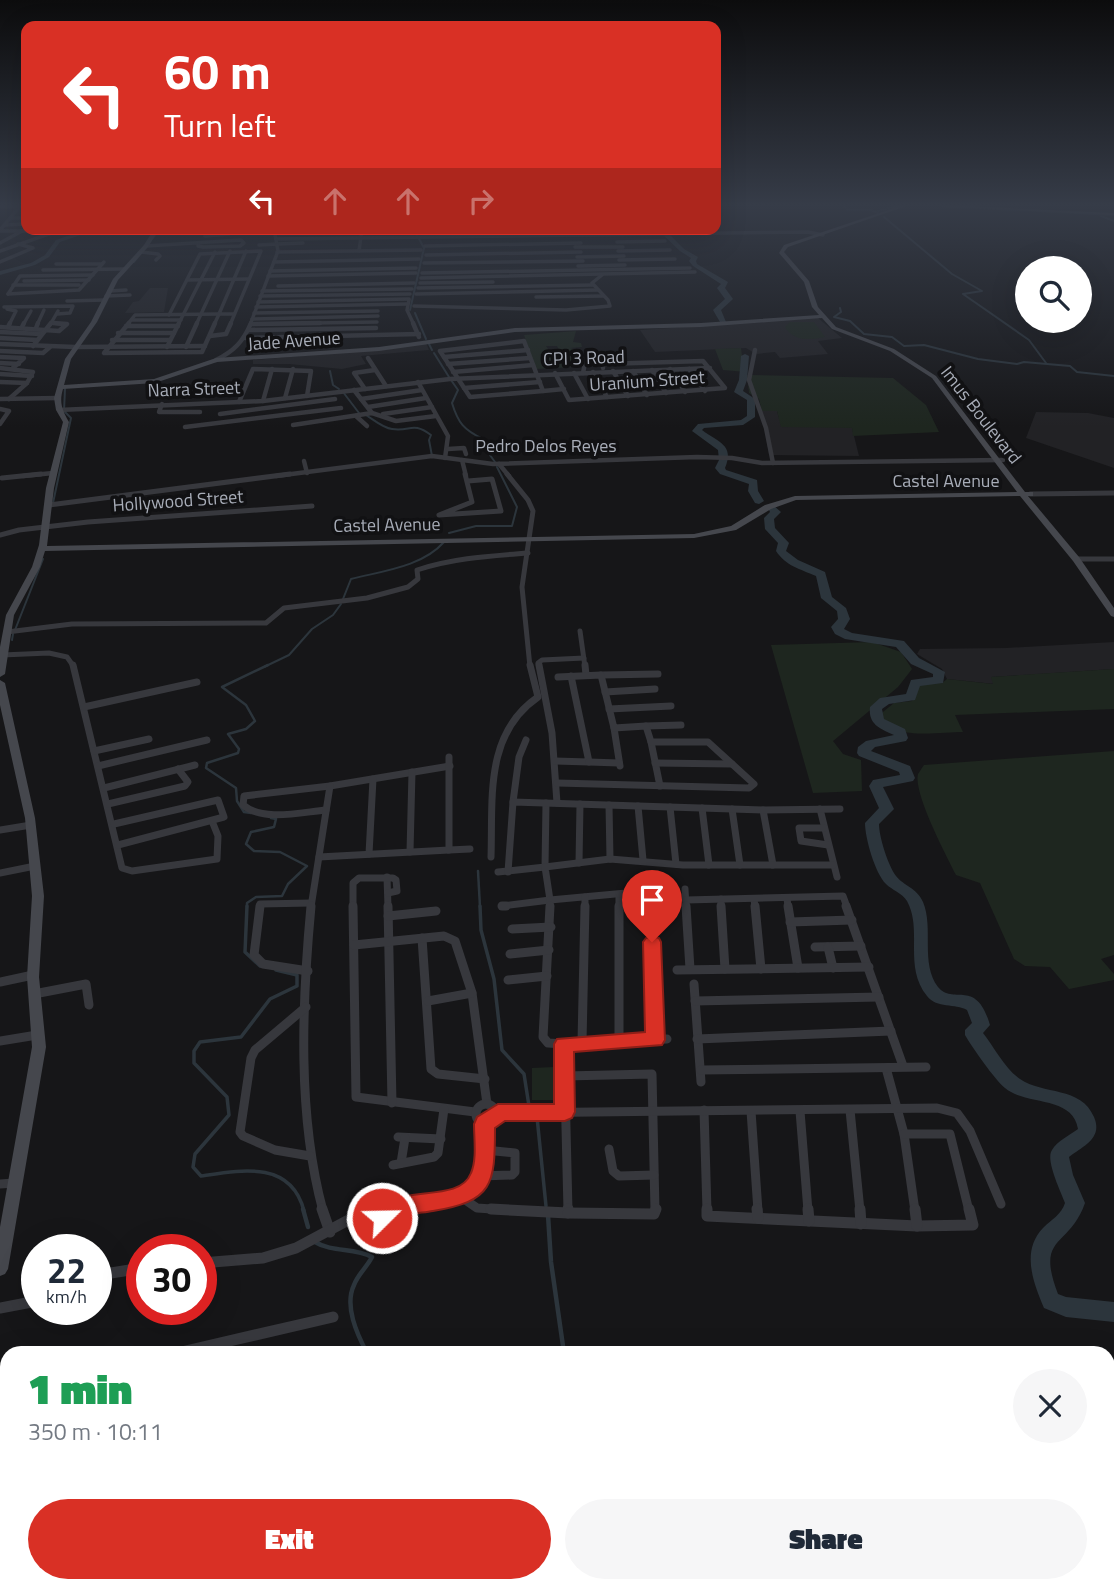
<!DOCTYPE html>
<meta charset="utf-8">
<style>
body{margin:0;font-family:"Titillium Web",sans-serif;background:#f6f6f7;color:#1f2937;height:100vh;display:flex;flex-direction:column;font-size:26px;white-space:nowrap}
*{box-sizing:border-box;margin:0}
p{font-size:23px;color:#747a83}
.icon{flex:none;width:38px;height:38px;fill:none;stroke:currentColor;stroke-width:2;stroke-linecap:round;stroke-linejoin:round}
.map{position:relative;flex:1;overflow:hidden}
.drawer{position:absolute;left:0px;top:1346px;width:1115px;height:247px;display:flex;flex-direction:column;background:#fff;border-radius:21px 21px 0 0;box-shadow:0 7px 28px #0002}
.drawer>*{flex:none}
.guide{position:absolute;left:21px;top:21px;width:700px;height:214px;border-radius:14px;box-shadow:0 7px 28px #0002;background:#d93025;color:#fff;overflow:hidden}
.controls{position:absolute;left:1015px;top:256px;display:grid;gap:14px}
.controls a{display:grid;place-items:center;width:77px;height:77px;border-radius:50%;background:#fff;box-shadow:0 7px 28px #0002;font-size:35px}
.speed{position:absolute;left:21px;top:1234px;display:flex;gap:14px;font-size:35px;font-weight:700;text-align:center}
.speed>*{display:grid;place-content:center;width:91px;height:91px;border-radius:50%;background:#fff;box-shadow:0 7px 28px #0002;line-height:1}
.speed small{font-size:18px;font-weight:400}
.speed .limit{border:10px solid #d22;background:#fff;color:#111}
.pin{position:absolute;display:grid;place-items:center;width:60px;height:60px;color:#fff;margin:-72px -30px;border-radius:50% 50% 50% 0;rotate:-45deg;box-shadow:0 0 7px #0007}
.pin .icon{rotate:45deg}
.me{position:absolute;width:77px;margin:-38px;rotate:67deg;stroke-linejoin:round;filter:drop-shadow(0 0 5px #0008)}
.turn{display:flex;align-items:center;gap:24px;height:147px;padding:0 28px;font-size:32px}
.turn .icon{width:91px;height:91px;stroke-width:2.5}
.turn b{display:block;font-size:49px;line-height:60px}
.lanes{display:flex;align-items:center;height:66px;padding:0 28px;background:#0003;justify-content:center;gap:35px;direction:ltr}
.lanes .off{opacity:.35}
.round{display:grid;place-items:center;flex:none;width:74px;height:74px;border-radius:37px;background:#f6f6f7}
.headline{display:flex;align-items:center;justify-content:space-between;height:119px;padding:0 28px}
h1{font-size:42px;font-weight:800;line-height:52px;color:#1e9e55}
.button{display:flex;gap:14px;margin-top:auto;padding:14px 28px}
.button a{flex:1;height:80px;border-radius:42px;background:#d93025;color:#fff;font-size:28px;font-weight:800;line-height:80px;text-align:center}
.button a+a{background:#f6f6f7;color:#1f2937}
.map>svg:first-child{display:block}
</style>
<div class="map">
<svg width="1114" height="1592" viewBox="0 0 1114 1592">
<rect width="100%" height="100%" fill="#161618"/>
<g fill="#222225">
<path d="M150 288H168L164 312 125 313 133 302 139 301Z"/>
<path d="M818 318 842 338 818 341 828 354 780 358 775 352 756 354 746 348 655 352 640 330Z"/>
<path d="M426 343 429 350 361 356 366 364 342 369 289 364H253V360L387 349Z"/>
<path d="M762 411H777L779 418 852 428 859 456 769 455Z"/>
<path d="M1036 412 1088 413 1114 418V468L1026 438Z"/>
<path d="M1114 642V669L992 677 994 684 947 679 942 669 917 654 920 649 1006 648Z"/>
</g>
<g fill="#1e261f">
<path d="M790 322H814L825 337C810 340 794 342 785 327Z"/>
<path d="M576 331 573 342 581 343 582 347 570 348 578 350 577 353 561 354 557 346H546L550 352 539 355 573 356V367L536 369 524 335Z"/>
<path d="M741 348 743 363 747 364 746 372 723 370 715 349Z"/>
<path d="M747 375 893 378 926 405 939 432 853 436 852 428 781 427 777 411H762L759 399 749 393Z"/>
<path d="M872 642 901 652 912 669 898 687 833 741 843 754 861 760 862 791 813 793 771 645Z"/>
<path d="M1114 669V709L955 715 963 732C939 732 891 741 878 716L894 703 912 701 917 694 915 685 942 683 947 679 993 684 991 677Z"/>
<path d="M1114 751V955L1101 959 1114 974V980L1069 989 1050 967 1025 966 1014 959 980 883 956 875C947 857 913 793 918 774 919 773 923 766 924 765Z"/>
<path d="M554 1067 555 1100H532V1068Z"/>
</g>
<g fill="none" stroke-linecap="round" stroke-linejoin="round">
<g stroke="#2c353c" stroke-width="2">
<path d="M842 204 848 210H871L878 213"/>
<path d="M942 206 1114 215"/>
<path d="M878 211 905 204"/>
<path d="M1101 216 1114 221"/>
<path d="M884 217 952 274 982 291 963 294 1029 340 1046 363"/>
<path d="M414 229 417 235"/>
<path d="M134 262 160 229"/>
<path d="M840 308 841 312 834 317 850 321 864 334 892 337 904 346 924 345 978 359 1017 364 1024 362 1070 366 1077 372 1114 376"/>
<path d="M410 310 424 248 418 237"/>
<path d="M415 313 426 339"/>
<path d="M428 342 432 350"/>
<path d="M434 353 449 377"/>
<path d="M330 371 333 385 339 389"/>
<path d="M451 380 458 390 452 403C458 423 464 430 483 439L484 447 495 462"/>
<path d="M343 392 359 413"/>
<path d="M366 415C374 420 383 428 392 429 411 432 412 421 431 435L429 440 432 456"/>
<path d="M53 503 71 418 64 411 65 389"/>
<path d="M449 533 476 526H512L517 507 497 467"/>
<path d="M343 599 351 579C382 571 422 567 444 542"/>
<path d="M15 630 43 559"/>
<path d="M12 640 13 634"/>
<path d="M264 667 289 655 312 629 333 615 341 604"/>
</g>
<g stroke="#2c353c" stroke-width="2.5">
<path d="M251 813 244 812 237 801 236 788 206 768 207 763 238 753 239 749 228 734 246 729 255 721 246 705 222 687 268 665"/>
<path d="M478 871 480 907"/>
<path d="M247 907V903L256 897 282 896 288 884 307 866 280 852 254 851 246 844 251 832 274 827 276 819 271 818"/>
</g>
<g stroke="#2c353c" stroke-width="3.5">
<path d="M247 906 245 952 260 966"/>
<path d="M480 906 481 930 494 979 502 1050 524 1074 529 1106"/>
<path d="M276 970 297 975V986L270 999 241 1037 200 1042 194 1051V1063L227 1097 229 1115 195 1154 193 1167 201 1176C241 1170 291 1160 304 1211"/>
<path d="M537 1117 546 1206"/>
</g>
<g stroke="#2c353c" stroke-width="4.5">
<path d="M303 1209 308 1227"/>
<path d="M548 1215 551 1262 564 1353"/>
<path d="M315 1242C333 1253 354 1247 372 1257 367 1267 358 1274 354 1285 344 1306 357 1334 367 1353"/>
<path d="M379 1586V1592"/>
</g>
<g fill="#2c353c" fill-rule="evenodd">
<path d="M88 229H98L60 242 49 257 35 265 0 275V271L31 263 45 255 56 240Z"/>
<path d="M657 229H664L684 249 698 257 696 261 697 264 728 282 725 288 733 299 721 310 726 322H720L713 310 725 299 717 288 721 284 693 266 689 261 691 258 680 251Z"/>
<path d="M745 354 749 356 747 380 743 391 755 399V417L743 425 704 428 702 430C718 442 735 445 725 468L726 470 757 480 758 491 764 501 759 504 755 503 748 491 749 484 720 474 715 468 719 460 718 450 692 431 698 424 741 420 747 416V400L734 392 739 380 741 356Z"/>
<path d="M773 505 781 512 774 519 775 528 789 543 786 551 798 560 825 572 832 597 846 608 850 619 844 629 852 633 904 641 919 658 945 672 943 683 920 686 915 700 889 704 882 709 884 719 905 729 908 738 906 741 875 747 871 751 910 766 915 778 913 781 883 787 894 809 879 824C879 837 888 865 896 876 904 886 917 888 923 902 934 928 920 963 938 987 954 1006 976 977 990 1025L983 1033C994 1047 1005 1069 1020 1079 1043 1095 1081 1086 1094 1117 1103 1138 1084 1146 1069 1157L1073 1175 1085 1203C1069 1249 1035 1234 1058 1294L1066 1297 1114 1302V1322L1066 1317 1044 1308C1033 1282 1021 1251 1043 1228 1052 1219 1061 1215 1065 1203 1061 1192 1045 1160 1052 1150 1057 1141 1070 1135 1078 1129 1073 1095 1026 1106 1005 1088 995 1080 972 1047 965 1035V1030L972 1023 967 1010C955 1003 937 1009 927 996 903 966 923 930 907 901 902 893 892 890 886 884 875 873 865 838 865 823L879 808 869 786 873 780 900 775 899 772 859 756 857 753 858 747 866 741 894 735C881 729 868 725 870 707L880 698 906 694 911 680 933 677V674L911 664 896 647 845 639 835 634 831 627 838 619 837 611 821 598 816 576C800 569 786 566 776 551L778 543 765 529 764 518 770 512 768 508 769 506Z"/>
<path d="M1114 1377V1422L1108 1420V1380Z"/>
</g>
<g stroke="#37383d" stroke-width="3.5">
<path d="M0 207H20"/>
<path d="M10 218H26"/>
<path d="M5 225 26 224"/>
<path d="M206 229 205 236 229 234 231 229"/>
<path d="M247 229 253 233 275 231"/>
<path d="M0 230 22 204"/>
<path d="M274 230 329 229"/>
<path d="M0 231H49"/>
<path d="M276 239 808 232 823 235"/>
<path d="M617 242 665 241"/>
<path d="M0 243 24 230"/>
<path d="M277 244 303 243"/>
<path d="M259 245 277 244"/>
<path d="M146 246 241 240 244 243 240 246 203 247 198 246 199 243"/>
<path d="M425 246 581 243"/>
<path d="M575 247H623"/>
<path d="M0 251 63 229"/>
<path d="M359 251 362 229"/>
<path d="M618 251 670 250"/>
<path d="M141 252 158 254 160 256 156 260"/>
<path d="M277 252 421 250"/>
<path d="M426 255 581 252"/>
<path d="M577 257 624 256"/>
<path d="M619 260 675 259"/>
<path d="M0 262 33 248 18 244"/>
<path d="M274 262 419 259"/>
<path d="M424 263 583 261"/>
<path d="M56 264H102"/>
<path d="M578 266 625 265"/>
<path d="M43 270 125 269"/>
<path d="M270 271 416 268"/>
<path d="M422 273 690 268"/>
<path d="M268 276 416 273"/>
<path d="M421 278 695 272"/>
<path d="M187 280 249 279"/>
<path d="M24 281 89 280"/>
<path d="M420 283 493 282"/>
<path d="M13 285H79"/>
<path d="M278 286 414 283"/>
<path d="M418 288 593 285"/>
<path d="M109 291 126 290"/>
<path d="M262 291 412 289"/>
<path d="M8 294 79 290 104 262"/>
<path d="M8 294 20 276 93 275"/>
<path d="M416 294 598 290"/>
<path d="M106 296 130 295"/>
<path d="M260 296 410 294"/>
<path d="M536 297 603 296"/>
<path d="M409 300 407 310 414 325"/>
<path d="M67 301 104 300"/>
<path d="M258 302 409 299"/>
<path d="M414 306 566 310 610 306 608 300 592 283 602 275"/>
<path d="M4 307 73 306 70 313 57 314"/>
<path d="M256 307 407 304"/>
<path d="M7 309 16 311 9 325"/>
<path d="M254 313 378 311"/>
<path d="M219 314 246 251"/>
<path d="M219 314H234"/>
<path d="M169 315 200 254 261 251 230 325"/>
<path d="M252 319 378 316"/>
<path d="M132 320H181"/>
<path d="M53 323 66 325"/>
<path d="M251 324 377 322"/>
<path d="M23 325 31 311"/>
<path d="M37 325 44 310"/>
<path d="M50 325 58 311"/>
<path d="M127 325 135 315 219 314"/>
<path d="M178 325 215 252"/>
<path d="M196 325 230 251"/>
<path d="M214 325 219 314"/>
<path d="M250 325 278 251 274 229"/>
</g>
<g stroke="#37383d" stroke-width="4.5">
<path d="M129 323 104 353 202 352 215 323"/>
<path d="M413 323 419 337"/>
<path d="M251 324 320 323"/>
<path d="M126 326H178"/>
<path d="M0 327 59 331 67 324 53 323"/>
<path d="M8 327 10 323"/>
<path d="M22 327 24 323"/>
<path d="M36 328 38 323"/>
<path d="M248 330 376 328"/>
<path d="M0 332 41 334"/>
<path d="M118 333H174"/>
<path d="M210 336 226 334 231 323"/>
<path d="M0 338 37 340"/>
<path d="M245 338 419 334"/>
<path d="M112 340H170"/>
<path d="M524 341 543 391 470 397 440 351Z"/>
<path d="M0 344 75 347 205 346"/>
<path d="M33 346 51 323"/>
<path d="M167 347 179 323"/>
<path d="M186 347 197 323"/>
<path d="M755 350 749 380 766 428 773 463"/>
<path d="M0 351 43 353 50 347"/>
<path d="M0 357 24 358 13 368"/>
<path d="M444 357 528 350"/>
<path d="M368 358 386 386"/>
<path d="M216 360C234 351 243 342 251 323"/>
<path d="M0 363 19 364"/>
<path d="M448 364 530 358"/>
<path d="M0 368 33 372 27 383 9 399"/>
<path d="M670 369 685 392"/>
<path d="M689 369 705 391"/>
<path d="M652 370 666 393"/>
<path d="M613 371 628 396"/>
<path d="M633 371 647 395"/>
<path d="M453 372 533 365"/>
<path d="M593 372 607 397"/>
<path d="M555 373 569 400 725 388 703 361 603 364"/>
<path d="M574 373 588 399"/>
<path d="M583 373 586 358H602L603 368"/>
<path d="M0 374 32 376"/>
<path d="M0 382 27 383"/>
<path d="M418 382 448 436 445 458"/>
<path d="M464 388 540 382"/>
<path d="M365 389 354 373 375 370"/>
<path d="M354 390 372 413 396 421 436 416"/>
<path d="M543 391 564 389"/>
<path d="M285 398 293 369"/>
<path d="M0 399 57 398"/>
<path d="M361 399 422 390"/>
<path d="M263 401 272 369"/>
<path d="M239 402 253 369 311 371 307 396"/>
<path d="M162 404 159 412H200"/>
<path d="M368 407 426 398"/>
<path d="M0 409 9 411 0 424"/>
<path d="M59 410 263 401 450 379 710 368"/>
<path d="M220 414 335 399"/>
<path d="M383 414 432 407"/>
<path d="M356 416 367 426"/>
<path d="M293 425 372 413"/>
<path d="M185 427 341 408"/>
<path d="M448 449 464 448 466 454"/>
<path d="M462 460 466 476"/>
<path d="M304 461 307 473"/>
<path d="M499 464 509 476"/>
<path d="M23 476 53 473"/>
<path d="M276 476 432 456 493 464 697 457 732 458 762 463 1003 460"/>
</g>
<g stroke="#37383d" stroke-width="5">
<path d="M465 474 472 502 439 515 501 511 492 479 468 481"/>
<path d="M507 474 528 500 533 511 522 587 530 667"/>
<path d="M2 478 41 474"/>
<path d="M1030 494 1114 493"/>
<path d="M49 505 290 474"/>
<path d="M0 535 19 530 88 522 312 506"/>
<path d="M1076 559H1114"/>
<path d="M580 631 585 667"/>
<path d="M7 632 72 624 266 623 284 608 367 598 408 587 418 579 417 570C453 558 490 556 528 553"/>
<path d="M2 655 49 653 67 657 74 667"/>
<path d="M539 667 538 663 542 660 584 658"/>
</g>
<g stroke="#37383d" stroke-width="7">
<path d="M73 665 122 868 132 871 217 859 218 836 212 821"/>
<path d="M539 665 552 733 557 803"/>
<path d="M585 665 586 675"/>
<path d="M601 675 658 674"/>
<path d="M605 692 655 689"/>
<path d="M84 707 197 682"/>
<path d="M609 709 671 706"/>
<path d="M646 726 681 725"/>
<path d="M614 728 620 766"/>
<path d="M651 742 660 786"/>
<path d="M94 751 149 739"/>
<path d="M555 761 589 762 571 676"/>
<path d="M589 762 619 763"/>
<path d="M655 763 732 764"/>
<path d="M98 766 207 740"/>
<path d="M557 783 749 788 754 784 708 742H651L646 726 614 728 601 675 558 677"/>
<path d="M104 788 195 765"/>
<path d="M513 802 519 757 526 740"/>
<path d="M108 804 185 786 188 782 178 769"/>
<path d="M609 805 610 859"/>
<path d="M638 806 643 860"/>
<path d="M670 807 676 864"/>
<path d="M702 808 709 865"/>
<path d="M732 809 740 865"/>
<path d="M820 809 837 877"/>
<path d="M326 810C302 812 263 822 243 805L244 796 330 786 450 766"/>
<path d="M763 810 773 865"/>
<path d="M114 824 218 800 224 817 118 845"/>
<path d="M824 828H799L801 841 828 845"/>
<path d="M0 830 31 825"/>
<path d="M449 850 470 849"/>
<path d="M410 852 412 772"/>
<path d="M369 854 373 779"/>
<path d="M319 857 449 850V757"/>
<path d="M491 857C493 799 484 734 538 697L530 665"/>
<path d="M579 863 580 804"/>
<path d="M498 872 545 867 546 803"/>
<path d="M508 872 513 802 763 810 840 809"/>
<path d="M0 873 35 866"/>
<path d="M387 877 388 907"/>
<path d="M685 889 686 907"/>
<path d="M619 895V907"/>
<path d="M787 898 788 907"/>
<path d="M721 899V907"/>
<path d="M754 899 755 907"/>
<path d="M686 900 843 896 847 907"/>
<path d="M502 906 550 900 545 867 610 859 683 865H833"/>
<path d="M260 907V904L311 903"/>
<path d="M311 907 330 786"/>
<path d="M353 907V883L359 878H393L396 880 397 891 388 893"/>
<path d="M550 907V900L648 891 651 894V907"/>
<path d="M585 907V897"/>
</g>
<g stroke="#37383d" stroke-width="9">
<path d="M260 906 254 955 263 964 308 971"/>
<path d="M311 906C302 1003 297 1115 323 1211"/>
<path d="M353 906 356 1097 475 1112"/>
<path d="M388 906 392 1103"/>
<path d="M502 906H506"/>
<path d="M550 906 543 1037 548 1043 564 1044"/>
<path d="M619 906V1041"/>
<path d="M651 906 655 1040"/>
<path d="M686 906 690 969"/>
<path d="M721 906 725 969"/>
<path d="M755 906 761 969"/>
<path d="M788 906 798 968"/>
<path d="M846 906 903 1066"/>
<path d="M388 916 436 911"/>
<path d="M790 922 852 920"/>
<path d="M512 929 551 927"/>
<path d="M422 938 431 1069 438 1074 485 1079"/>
<path d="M354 945 444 936 455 941 472 993 487 1104"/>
<path d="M815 947 861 946"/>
<path d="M828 947 833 968"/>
<path d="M510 954 549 950"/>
<path d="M677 970 869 967"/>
<path d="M508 980 547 976"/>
<path d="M0 982 33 975"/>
<path d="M694 984 701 1082"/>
<path d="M34 994 86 984 89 1005"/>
<path d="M428 1001 472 993"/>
<path d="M695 1001 879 997"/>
<path d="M306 1007 255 1050 251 1058 240 1132 243 1136 275 1150 310 1156"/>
<path d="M697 1039 891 1031"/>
<path d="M0 1041 37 1035"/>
<path d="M582 1042 585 906"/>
<path d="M886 1068 904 1134 915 1211"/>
<path d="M701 1070 926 1067"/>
<path d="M565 1076 652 1074 655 1211"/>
<circle cx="486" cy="1114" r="10"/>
<path d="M704 1110 707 1211"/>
<path d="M850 1110 860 1211"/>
<path d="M751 1111 758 1211"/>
<path d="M800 1111 808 1211"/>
<path d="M498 1113 937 1108 957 1113 970 1131 1001 1204"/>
<path d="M904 1134H950L969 1211"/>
<path d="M398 1137 441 1139"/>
<path d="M609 1149 613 1171 619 1176 654 1175"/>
<path d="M401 1163 405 1138"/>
<path d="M393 1165 434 1157 438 1153 444 1109"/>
<path d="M481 1176 512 1175 515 1172V1153L485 1150"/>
<path d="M0 1184 14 1183"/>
<path d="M461 1197 477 1208 523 1211"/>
<path d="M366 1211 385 1204C404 1213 470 1198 481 1179 489 1163 485 1141 485 1124"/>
<path d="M391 1211 393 1208"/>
<path d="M568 1211 564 1044 667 1039"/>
</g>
<g stroke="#37383d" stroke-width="11">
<path d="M322 1209 330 1232"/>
<path d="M491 1209 568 1213V1209"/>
<path d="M707 1209V1216L917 1226 973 1225 969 1209"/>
<path d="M757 1209 758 1218"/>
<path d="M808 1209 809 1221"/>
<path d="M860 1209 861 1224"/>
<path d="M915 1209 917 1226"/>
<path d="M568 1213 654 1214 656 1209"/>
<path d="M358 1217 377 1219 392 1209"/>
<path d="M201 1263 263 1258 296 1248 369 1209"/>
<path d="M96 1280 111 1273 142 1268"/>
<path d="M0 1308 37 1301"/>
<path d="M177 1353 333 1317"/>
<path d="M0 1385 7 1384"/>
<path d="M530 1586 532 1592"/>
<path d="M600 1586V1592"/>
<path d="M609 1586 690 1592"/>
<path d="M22 1592 54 1586"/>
<path d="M73 1592 74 1586"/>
<path d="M322 1592 336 1588"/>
</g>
<g fill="#45474d" fill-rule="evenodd">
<path d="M906 204H912L788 247 784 252 809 281 818 307 836 327 894 349 936 376 1025 492H1033V496H1028L1079 557 1114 608V617L1111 616 1073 561 1020 496 796 500 771 509 736 530 694 538 45 551 40 567 14 615 5 674 0 677V647L6 615 32 567 39 545 46 488 63 422 56 410 54 398 65 359 91 322 113 279 144 245 154 229H159L148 247 118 280 97 322 71 359 64 385 154 379 216 358 379 347 515 328 701 323 819 315 812 307 804 282 779 253 784 245ZM822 318 832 329 890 351 932 378 1017 492 795 496 765 505 731 526 694 534 47 546 54 488 69 422C62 410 59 402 63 389L155 383 217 362 379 351 515 332 701 327Z"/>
<path d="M920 204 1114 213V215L922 205Z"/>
<path d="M0 680 5 683 35 818 44 896 39 977 46 1047 8 1269 5 1274 0 1276V1227L32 1047 27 977 32 896 25 818 0 705Z"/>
</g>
</g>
<linearGradient id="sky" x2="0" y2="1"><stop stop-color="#0c0c0d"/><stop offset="0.48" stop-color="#363c48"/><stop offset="1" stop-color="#363c48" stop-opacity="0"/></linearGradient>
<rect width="1114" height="427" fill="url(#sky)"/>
<path fill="#d93025" stroke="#8d1f18" stroke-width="2" d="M652 936 659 938 661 942 665 1040 662 1045 574 1052 575 1112 572 1118 565 1121H505L495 1128C495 1185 493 1201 433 1211 423 1213 410 1213 401 1217 394 1219 389 1225 382 1228L374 1225 371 1218C388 1179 458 1207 471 1173 477 1159 474 1139 474 1124L477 1117 498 1104H554V1044L557 1039 645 1032 643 942 646 938Z"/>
<g text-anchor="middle" stroke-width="7" stroke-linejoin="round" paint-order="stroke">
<g font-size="18" fill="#a8adb8" stroke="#111113">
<text transform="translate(294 341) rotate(-4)" y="6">Jade Avenue</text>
<text transform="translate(584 358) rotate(-2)" y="6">CPI 3 Road</text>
<text transform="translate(647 381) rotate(-4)" y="6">Uranium Street</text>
<text transform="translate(194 389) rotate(-2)" y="6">Narra Street</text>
<text transform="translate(981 415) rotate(52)" y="6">Imus Boulevard</text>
<text x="546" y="452">Pedro Delos Reyes</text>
<text x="946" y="487">Castel Avenue</text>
<text transform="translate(178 501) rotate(-4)" y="6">Hollywood Street</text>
<text transform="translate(387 525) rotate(-1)" y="6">Castel Avenue</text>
</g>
</g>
</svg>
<div class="controls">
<a><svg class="icon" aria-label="search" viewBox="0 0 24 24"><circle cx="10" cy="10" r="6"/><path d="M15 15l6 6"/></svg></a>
</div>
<div class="speed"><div>22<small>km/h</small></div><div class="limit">30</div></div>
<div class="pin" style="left:652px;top:942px;background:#d93025"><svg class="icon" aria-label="arrive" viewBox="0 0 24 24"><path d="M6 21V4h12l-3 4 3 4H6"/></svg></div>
<svg class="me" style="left:382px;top:1218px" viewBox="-20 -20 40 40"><circle r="17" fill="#d93025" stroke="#fff" stroke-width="3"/><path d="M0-11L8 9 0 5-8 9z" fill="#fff"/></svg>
<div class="guide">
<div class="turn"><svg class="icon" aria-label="left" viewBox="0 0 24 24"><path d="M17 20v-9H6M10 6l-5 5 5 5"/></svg><div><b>60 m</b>Turn left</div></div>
<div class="lanes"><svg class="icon" aria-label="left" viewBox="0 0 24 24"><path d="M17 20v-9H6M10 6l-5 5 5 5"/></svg><svg class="icon off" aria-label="ahead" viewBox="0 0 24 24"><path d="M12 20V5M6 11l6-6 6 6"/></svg><svg class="icon off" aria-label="ahead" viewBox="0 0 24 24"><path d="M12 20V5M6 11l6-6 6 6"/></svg><svg class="icon off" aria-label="right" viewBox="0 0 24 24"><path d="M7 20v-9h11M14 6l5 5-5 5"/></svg></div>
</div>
<section class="drawer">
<div class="headline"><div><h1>1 min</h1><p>350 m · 10:11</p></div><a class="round"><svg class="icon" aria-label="close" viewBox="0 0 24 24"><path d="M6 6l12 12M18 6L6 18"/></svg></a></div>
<div class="button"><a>Exit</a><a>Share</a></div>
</section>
</div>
